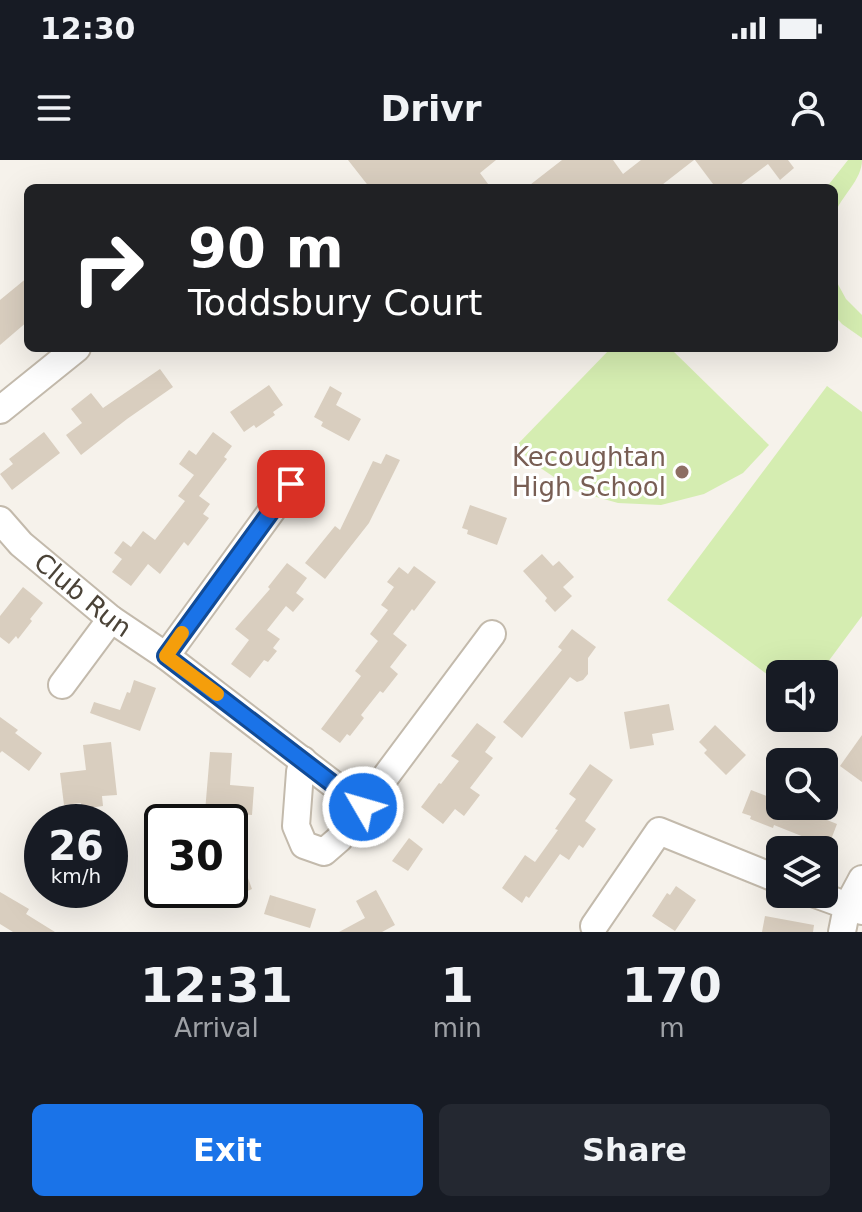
<!DOCTYPE html>
<style>
body{margin:0;font-family:"DejaVu Sans",sans-serif;background:#242831;color:#f1f3f6;height:100vh;display:flex;flex-direction:column;font-size:30px;white-space:nowrap}
*{box-sizing:border-box;margin:0}
p{font-size:26px;color:#9ea1a6}
.icon{flex:none;width:44px;height:44px;fill:none;stroke:currentColor;stroke-width:2;stroke-linecap:round;stroke-linejoin:round}
.map{position:relative;height:772px;overflow:hidden}
.drawer{display:flex;flex-direction:column;background:#171b24;flex:1}
.drawer>*{flex:none}
.guide{position:absolute;left:24px;top:24px;width:814px;height:168px;border-radius:12px;box-shadow:0 8px 32px #0002;background:#202124;color:#fff;overflow:hidden}
.tools{position:absolute;left:766px;top:500px;display:grid;gap:16px}
.tools a{display:grid;place-items:center;width:72px;height:72px;border-radius:12px;background:#171b24;box-shadow:0 8px 32px #0002;font-size:40px}
.speed{position:absolute;left:24px;top:644px;display:flex;gap:16px;font-size:40px;font-weight:700;text-align:center}
.speed>*{display:grid;place-content:center;width:104px;height:104px;border-radius:50%;background:#171b24;box-shadow:0 8px 32px #0002;line-height:1}
.speed small{font-size:20px;font-weight:400}
.speed .limit{border:4px solid #111;border-radius:12px;background:#fff;color:#111}
.pin{position:absolute;display:grid;place-items:center;width:68px;height:68px;color:#fff;margin:-34px;border-radius:16px;box-shadow:0 4px 12px #0006}
.me{position:absolute;width:88px;margin:-44px;rotate:308deg;stroke-linejoin:round;filter:drop-shadow(0 0 6px #0008)}
.turn{display:flex;align-items:center;gap:28px;height:168px;padding:0 32px;font-size:36px}
.turn .icon{width:104px;height:104px;stroke-width:2.5}
.turn b{display:block;font-size:56px;line-height:68px}
.eta{display:flex;justify-content:space-evenly;align-items:center;height:136px;text-align:center}
.eta b{font-size:48px;font-weight:800;line-height:56px}
.primary-button{display:flex;gap:16px;margin-top:auto;padding:16px 32px}
.primary-button a{flex:1;height:92px;border-radius:12px;background:#1a73e8;color:#fff;font-size:32px;font-weight:800;line-height:92px;text-align:center}
.primary-button a+a{background:#242831;color:#f1f3f6}
.status{display:flex;justify-content:space-between;align-items:center;height:56px;padding:0 40px;background:#171b24;direction:ltr}
.status svg{height:22px;fill:currentColor}
header{display:flex;justify-content:space-between;align-items:center;height:104px;padding:0 32px;background:#171b24;font-size:36px;font-weight:800}
.map>svg:first-child{display:block}
</style>
<div class="status"><b>12:30</b><svg viewBox="0 0 49 12"><path d="M0 12V9h3v3zM5 12V6h3v6zM10 12V3h3v9zM15 12V0h3v12zM26 1h20v11H26zM47 4h2v5h-2z"/></svg></div>
<header><svg class="icon" aria-label="menu" viewBox="0 0 24 24"><path d="M4 6h16M4 12h16M4 18h16"/></svg>Drivr<svg class="icon" aria-label="person" viewBox="0 0 24 24"><circle cx="12" cy="8" r="4"/><path d="M4 21q1-7 8-7t8 7"/></svg></header>
<div class="map">
<svg width="862" height="772" viewBox="0 0 862 772">
<rect width="100%" height="100%" fill="#f6f2eb"/>
<g fill="#d5edb1">
<path d="M848 0H862C862 20 842 35 834 55V28H826Z"/>
<path d="M834 117 846 139 862 155V178L842 164 834 155Z"/>
<path d="M611 188H670L769 285 743 313 704 334 661 345 618 343 575 331 542 309 515 287Z"/>
<path d="M827 226 862 252V456L819 514H780V524L667 440Z"/>
</g>
<g fill="#d9cebf">
<path d="M348 0H496L480 13 491 28H370Z"/>
<path d="M562 0H613L623 14 641 0H694L658 28H526Z"/>
<path d="M695 0H788L794 8 780 20 768 4 736 28H716Z"/>
<path d="M28 117V161L0 185V140Z"/>
<path d="M160 209 173 227 127 259 81 295 66 275 82 263 71 249 91 233 103 248Z"/>
<path d="M269 225 283 245 273 252 275 255 256 268 254 265 244 272 230 252Z"/>
<path d="M330 226 342 233 336 245 361 259 349 281 321 266 323 262 314 257Z"/>
<path d="M44 272 60 293 12 330 0 314 13 304 9 299Z"/>
<path d="M213 272 232 286 224 297 227 299 199 336 210 344 203 354 209 358 188 386 184 382 160 414 148 404 131 426 112 412 122 399 114 393 123 381 131 387 143 371 155 380 185 341 178 336 194 315 179 304 189 290 196 295Z"/>
<path d="M386 294 400 300 369 363 325 419 305 403 335 366 340 370 373 301 381 304Z"/>
<path d="M470 345 507 358 497 385 467 374 468 370 462 368Z"/>
<path d="M542 394 553 406 559 401 574 417 563 427 572 436 555 452 545 441 547 438 523 411Z"/>
<path d="M287 403 307 418 296 433 304 439 293 452 286 446 267 470 280 479 273 488 277 491 268 502 264 500 250 518 231 504 249 480 235 469 270 429 268 427Z"/>
<path d="M414 406 436 422 414 451 412 449 393 474 407 485 390 507 398 514 383 533 380 531 361 555 364 558 350 576 347 574 340 583 321 569 361 516 355 511 378 481 370 474 388 450 381 445 394 427 387 422 399 407 408 414Z"/>
<path d="M23 427 43 443 30 459 32 461 18 479 16 476 9 484 0 477V456Z"/>
<path d="M572 469 596 487 588 498V514L583 520 577 522 570 517 522 578 503 562 562 490 558 487Z"/>
<path d="M134 520 156 528 140 571 90 553 94 542 120 550 127 532 130 533Z"/>
<path d="M669 544 674 570 652 574 654 585 630 589 624 552Z"/>
<path d="M0 557 18 570 15 573 42 593 29 611 2 591 0 593Z"/>
<path d="M477 563 496 577 485 592 493 598 470 628 480 635 464 656 455 649 443 664 421 647 439 623 441 624 459 601 451 596Z"/>
<path d="M715 565 746 595 726 615 704 593 707 590 699 582Z"/>
<path d="M862 575V622L840 606Z"/>
<path d="M111 582 117 635 102 636 103 646 82 649 81 643 64 645 60 613 86 610 83 585Z"/>
<path d="M210 592 232 593 230 625 254 627 252 655 205 652Z"/>
<path d="M590 604 613 620 585 661 596 669 583 688 579 685 569 700 560 694 529 738 526 736 522 743 502 728 525 695 535 702 558 670 555 669 576 639 569 634Z"/>
<path d="M751 630 780 641V646H792L837 664 827 690 803 681 804 677 774 665 773 668 750 659 751 656 742 653Z"/>
<path d="M230 674H232L237 689 241 688 248 709 245 710 252 729 230 739Z"/>
<path d="M409 678 423 689 408 711 392 701Z"/>
<path d="M676 726 696 740 675 771 652 756 667 733 670 735Z"/>
<path d="M376 730 395 765 382 772H339L365 758 356 741Z"/>
<path d="M0 732 29 749 26 754 55 772H13L0 764Z"/>
<path d="M270 735 316 749 310 768 264 754Z"/>
<path d="M765 756 814 765 813 772H762Z"/>
</g>
<g fill="none" stroke-linecap="round" stroke-linejoin="round">
<g stroke="#c3baac" stroke-width="30">
<g id="minor">
<path d="M0 250 77 188"/>
<path id="s1" d="M0 360 21 384 111 459 166 496 363 647"/>
<path d="M166 496 291 324"/>
<path d="M62 525 111 459"/>
<path d="M303 600 300 612 296 666 304 685 324 692 339 679 492 474"/>
<path d="M815 734 862 751"/>
<path d="M594 766 659 671 780 720"/>
<path d="M842 772 847 747 862 719"/>
</g>
</g>
<use href="#minor" stroke="#fff" stroke-width="26"/>
</g>
<g fill="none" stroke-linecap="round" stroke-linejoin="round">
<g stroke="#114b97" stroke-width="20">
<path id="route" d="M291 324 166 496 363 647"/>
</g>
<use href="#route" stroke="#1a73e8" stroke-width="14"/>
<path stroke="#f59e0b" stroke-width="14" d="M182 473 166 496 217 534"/>
</g>
<circle fill="#8d6e63" stroke="#fff" stroke-width="3" cx="682" cy="312" r="8"/>
<g text-anchor="middle" stroke-width="6" stroke-linejoin="round" paint-order="stroke">
<g font-size="26" fill="#785e54" stroke="#fff" text-anchor="end">
<text x="666" y="306">Kecoughtan<tspan x="666" dy="30">High School</tspan></text>
</g>
<g font-size="26" fill="#4b4338" stroke="#fff">
<text dy="9" stroke="none"><textPath href="#s1" startOffset="112">Club Run</textPath></text>
</g>
</g>
</svg>
<div class="tools">
<a><svg class="icon" aria-label="sound" viewBox="0 0 24 24"><path d="M4 9h4l5-4v14l-5-4H4zM17 9q2 3 0 6"/></svg></a>
<a><svg class="icon" aria-label="search" viewBox="0 0 24 24"><circle cx="10" cy="10" r="6"/><path d="M15 15l6 6"/></svg></a>
<a><svg class="icon" aria-label="layers" viewBox="0 0 24 24"><path d="M12 4l9 5-9 5-9-5zM3 14l9 5 9-5"/></svg></a>
</div>
<div class="speed"><div>26<small>km/h</small></div><div class="limit">30</div></div>
<div class="pin" style="left:291px;top:324px;background:#d93025"><svg class="icon" aria-label="arrive" viewBox="0 0 24 24"><path d="M6 21V4h12l-3 4 3 4H6"/></svg></div>
<svg class="me" style="left:363px;top:647px" viewBox="-20 -20 40 40"><circle r="17" fill="#1a73e8" stroke="#fff" stroke-width="3"/><path d="M0-11L8 9 0 5-8 9z" fill="#fff"/></svg>
<div class="guide">
<div class="turn"><svg class="icon" aria-label="right" viewBox="0 0 24 24"><path d="M7 20v-9h11M14 6l5 5-5 5"/></svg><div><b>90 m</b>Toddsbury Court</div></div>
</div>
</div>
<section class="drawer">
<div class="eta">
<div><b>12:31</b><p>Arrival</p></div>
<div><b>1</b><p>min</p></div>
<div><b>170</b><p>m</p></div>
</div>
<div class="primary-button"><a>Exit</a><a>Share</a></div>
</section>
